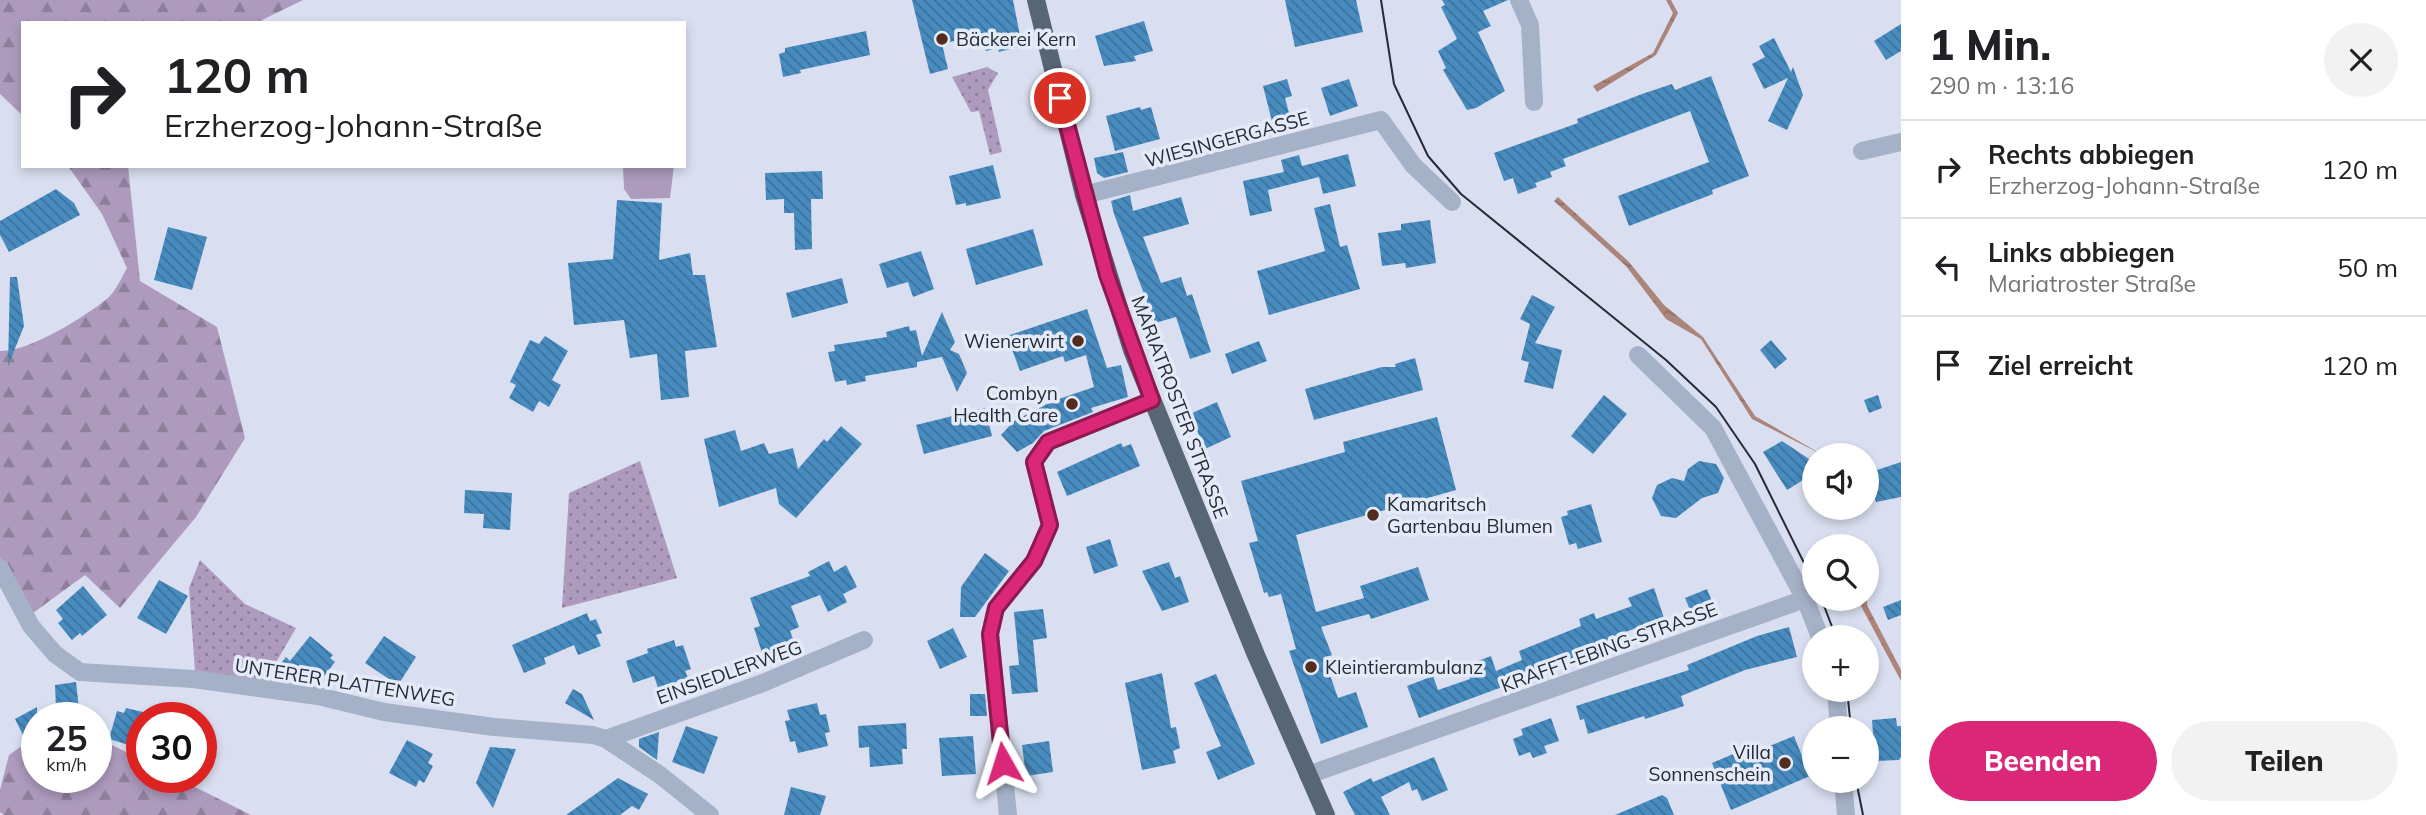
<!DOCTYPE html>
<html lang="de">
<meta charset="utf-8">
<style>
body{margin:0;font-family:Mulish,sans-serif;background:#f2f2f2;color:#202124;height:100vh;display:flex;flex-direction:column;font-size:26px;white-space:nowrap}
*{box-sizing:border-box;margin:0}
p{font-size:23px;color:#757577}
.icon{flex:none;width:38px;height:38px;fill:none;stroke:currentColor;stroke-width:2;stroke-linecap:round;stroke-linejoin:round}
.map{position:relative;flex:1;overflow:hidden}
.details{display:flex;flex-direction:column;background:#fff;width:525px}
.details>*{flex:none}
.banner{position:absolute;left:21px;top:21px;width:665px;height:147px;border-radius:0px;box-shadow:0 4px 10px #0003;background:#fff;color:#202124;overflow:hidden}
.tools{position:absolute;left:1802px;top:443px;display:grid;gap:14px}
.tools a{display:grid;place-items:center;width:77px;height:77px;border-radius:50%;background:#fff;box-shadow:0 4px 10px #0003;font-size:35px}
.speed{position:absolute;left:21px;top:702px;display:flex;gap:14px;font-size:35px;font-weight:700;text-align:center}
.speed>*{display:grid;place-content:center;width:91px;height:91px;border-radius:50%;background:#fff;box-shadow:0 4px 10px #0003;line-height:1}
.speed small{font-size:18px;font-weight:400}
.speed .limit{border:10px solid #d22;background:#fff;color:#111}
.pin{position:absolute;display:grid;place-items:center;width:60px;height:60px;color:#fff;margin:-30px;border:4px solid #fff;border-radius:50%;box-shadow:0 2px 7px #0007}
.me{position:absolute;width:77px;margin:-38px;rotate:354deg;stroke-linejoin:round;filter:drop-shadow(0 0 5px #0008)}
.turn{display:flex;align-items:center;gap:24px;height:147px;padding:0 28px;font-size:32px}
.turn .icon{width:91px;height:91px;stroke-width:2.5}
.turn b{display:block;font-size:49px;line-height:60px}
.round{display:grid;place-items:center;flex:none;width:74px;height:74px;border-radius:37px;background:#f2f2f2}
.head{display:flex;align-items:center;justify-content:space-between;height:119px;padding:0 28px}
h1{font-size:42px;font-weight:800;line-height:52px}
.action{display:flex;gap:14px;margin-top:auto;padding:14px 28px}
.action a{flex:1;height:80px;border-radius:42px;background:#db2777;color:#fff;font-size:28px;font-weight:800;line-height:80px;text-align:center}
.action a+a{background:#f2f2f2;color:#202124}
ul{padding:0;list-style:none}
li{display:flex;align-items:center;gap:21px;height:98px;padding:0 28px;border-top:2px solid #e0e0e0}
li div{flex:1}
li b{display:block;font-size:26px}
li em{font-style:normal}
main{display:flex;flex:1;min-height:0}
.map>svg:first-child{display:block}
</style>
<main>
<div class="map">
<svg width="1901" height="815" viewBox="0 0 1901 815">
<defs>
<pattern id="green-dots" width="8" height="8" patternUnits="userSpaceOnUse" patternTransform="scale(1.75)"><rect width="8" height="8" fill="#ad9abd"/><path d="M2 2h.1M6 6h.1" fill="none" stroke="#8d7e9a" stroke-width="1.8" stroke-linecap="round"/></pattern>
<pattern id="forest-firs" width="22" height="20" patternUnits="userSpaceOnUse" patternTransform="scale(1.75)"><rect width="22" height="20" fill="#ad9abd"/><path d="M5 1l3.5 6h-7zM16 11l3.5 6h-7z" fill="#8d7e9a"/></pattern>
<pattern id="water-ripples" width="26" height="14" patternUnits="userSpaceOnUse" patternTransform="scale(1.75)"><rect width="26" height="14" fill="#ab8579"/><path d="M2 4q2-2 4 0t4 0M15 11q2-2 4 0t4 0" fill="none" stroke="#8b6d64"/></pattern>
<pattern id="building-back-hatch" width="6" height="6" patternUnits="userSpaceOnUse" patternTransform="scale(1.75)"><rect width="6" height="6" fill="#478bbf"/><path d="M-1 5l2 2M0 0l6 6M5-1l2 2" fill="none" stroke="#3b729c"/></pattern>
</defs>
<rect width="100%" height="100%" fill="#d9dff0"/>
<g fill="url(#green-dots)">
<path d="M987 67 998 73 988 90 1002 152 990 155 979 111 971 112 952 77Z"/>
<path d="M640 461 677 578 562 608 569 493Z"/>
<path d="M200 560 245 604 296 628 271 671 262 675 265 685 195 671 189 588Z"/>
</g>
<g fill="url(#forest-firs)">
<path d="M0 0H303L262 20 263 23H23V116L0 94Z"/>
<path d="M68 166H128L140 281 217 327 245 438 196 517 120 608 85 575 33 613 0 558V351C29 352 87 316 109 297 116 290 122 277 127 268L102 214Z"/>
<path d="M37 735V777H96V737L142 760V777H175L251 815H4L0 812V790L9 755Z"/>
</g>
<path fill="#ad9abd" d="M623 166H674L670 198 631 199 624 189Z"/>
<g fill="url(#water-ripples)">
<path d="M1666 0H1671L1678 13 1656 55 1597 92 1593 86 1653 53 1673 13Z"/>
<path d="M1558 197 1629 262 1664 305 1703 337 1755 416 1823 455 1752 419 1701 339 1666 319 1626 266 1554 201Z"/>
<path d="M1861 599H1867V605L1901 670V681L1861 606Z"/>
</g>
<g fill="url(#building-back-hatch)">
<path d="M912 0H1013L1022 46 999 52 998 48 986 51 982 34 942 44 948 69 930 74Z"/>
<path d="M1285 0H1356L1363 32 1295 47Z"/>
<path d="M1442 0H1508L1483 11 1491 26 1478 32 1505 91 1476 108 1467 110 1443 70 1446 68 1438 51 1457 39 1441 7 1445 5Z"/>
<path d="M1144 21 1153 51 1134 56 1136 61 1104 66 1095 36Z"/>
<path d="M1901 24V51L1886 60 1874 41Z"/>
<path d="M866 31 870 55 800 70 801 73 783 77 779 54 785 52V48Z"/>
<path d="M1774 38 1791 72 1793 67 1803 95 1787 130 1768 121 1788 78 1764 89 1752 64 1765 57 1759 46Z"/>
<path d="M1711 76 1749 176 1712 190 1713 194 1629 226 1618 196 1709 162 1690 111 1563 159 1566 166 1550 172 1552 177 1535 183 1537 187 1518 194 1513 178 1504 181 1494 153 1578 123 1577 119 1642 94 1672 84 1675 90Z"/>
<path d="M1287 79 1292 96 1285 98 1292 124 1274 129 1263 86Z"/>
<path d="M1349 79 1358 106 1330 116 1321 88Z"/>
<path d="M1140 107 1141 110 1151 107 1160 139 1115 151 1106 116Z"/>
<path d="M1123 152 1128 172 1104 178 1097 173 1094 158Z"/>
<path d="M1348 154 1356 186 1323 194 1319 177 1268 190 1272 211 1250 216 1243 181 1284 172 1281 160 1299 155 1302 166Z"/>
<path d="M993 165 1001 198 966 206V203L956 205 949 176Z"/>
<path d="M822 171 823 199H811L812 249 795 250 794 213H784V199L766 200 765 173Z"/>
<path d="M56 189 74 203 80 215 9 252 0 235V221Z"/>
<path d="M1130 195 1133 211 1181 197 1189 224 1143 237 1161 283 1181 277 1187 296 1192 294 1211 352 1190 359 1176 317 1155 323 1114 214 1111 201Z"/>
<path d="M617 200 662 203 659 260 690 253 693 275H705L717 347 685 351 689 397 661 400 657 354 630 358 624 320 574 325 568 263 613 259Z"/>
<path d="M1330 204 1340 247 1347 245 1360 289 1269 315 1257 271 1325 251 1314 208Z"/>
<path d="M1430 220 1436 263 1406 268 1405 263 1382 266 1378 233 1401 230V224Z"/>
<path d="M168 227 207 237 192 290 154 280Z"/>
<path d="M1033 229 1043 265 976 285 966 249Z"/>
<path d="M921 251 934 289 913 297 908 282 887 288 879 264Z"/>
<path d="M10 277H17L24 326 8 366Z"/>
<path d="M842 278 848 303 792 318 786 293Z"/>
<path d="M1532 295 1555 307 1535 343 1562 350 1553 389 1524 382 1529 362 1521 360 1530 324 1520 319Z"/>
<path d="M1087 309 1107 368 1121 365 1128 397 1091 408 1093 412 1044 431 1033 443 1017 452 1001 435 1014 421 1053 401 1094 387 1086 355 1065 362 1063 356 1020 371 1007 336Z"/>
<path d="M942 312 955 342 950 350 959 354 967 373 957 392 942 357 917 362V367L865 376 866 381 847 385 846 380 835 382 828 352 835 351 834 345 887 337 886 332 909 326 910 331 916 330 922 356Z"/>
<path d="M545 336 568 351 552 380 561 385 549 407 539 401 533 412 509 398 516 385 510 382 530 340 539 344Z"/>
<path d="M1771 340 1787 359 1775 369 1760 350Z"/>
<path d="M1259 341 1267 361 1232 374 1225 354Z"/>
<path d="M1415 358 1423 390 1314 420 1305 389 1382 367H1396L1395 364Z"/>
<path d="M1604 395 1627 414 1593 454 1571 436Z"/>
<path d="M1878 395 1882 408 1869 413 1864 400Z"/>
<path d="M1217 402 1231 437 1205 449 1190 414Z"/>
<path d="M985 408 992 436 924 454 916 425Z"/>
<path d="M1437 417 1456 490 1296 535 1316 612 1364 598 1360 586 1418 567 1429 600 1371 619 1369 614 1321 627 1332 655 1324 658 1338 698 1356 692 1368 727 1321 744 1289 651 1296 649 1281 594 1269 597 1267 592 1264 593 1256 566 1249 543 1258 541 1241 481 1345 452 1343 442Z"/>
<path d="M841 426 862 444 796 518 779 504 776 488 719 507 704 439 735 430 741 451 764 443 769 454 793 448 798 469 824 439 827 442Z"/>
<path d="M1782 441 1815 463V500L1803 480 1787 490 1763 452Z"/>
<path d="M1121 443 1123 447 1131 444 1140 466 1067 496 1057 472Z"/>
<path d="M1699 461 1716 464 1724 478 1718 493 1702 498 1676 518 1661 516 1652 498 1657 485 1672 478 1684 481 1688 469Z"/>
<path d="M1901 462V497L1876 502 1871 486 1878 484 1874 471Z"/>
<path d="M465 490 512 493 510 530 483 528 484 514 464 513Z"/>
<path d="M1591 504 1602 542 1578 549 1576 543 1569 545 1561 517 1568 515 1567 511Z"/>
<path d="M1110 539 1118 566 1094 574 1086 547Z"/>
<path d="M985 553 1009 571 975 617H960L961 587Z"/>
<path d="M829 561 834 572 846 565 857 587 843 594 847 602 828 612 820 595 791 606 799 627 790 631 795 644 763 656 754 628 760 626 750 598 810 576 808 572Z"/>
<path d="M1169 562 1175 578 1180 576 1189 602 1162 611 1142 571Z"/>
<path d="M159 580 188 596 166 634 137 618Z"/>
<path d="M83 586 107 615 82 636 80 633 72 640 58 623 63 619 56 610Z"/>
<path d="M1654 588 1664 618 1617 635 1620 643 1530 677 1528 672 1500 684 1502 687 1419 718 1407 686 1433 676 1438 690 1470 679 1465 666 1491 656 1496 671 1522 660 1519 651 1581 626 1579 619 1594 613 1596 619 1632 606 1628 598Z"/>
<path d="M1707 589 1715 609 1693 617 1685 598Z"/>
<path d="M1901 600V615L1888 620 1883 607Z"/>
<path d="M1043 609 1047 638 1033 640 1038 692 1012 694 1009 666 1019 665 1014 612Z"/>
<path d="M587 613 590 621 596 619 602 633 596 635 601 646 578 655 574 645 544 658 546 664 524 673 512 645Z"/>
<path d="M1789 627 1797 657 1745 670 1681 696 1684 706 1645 719 1644 716 1588 734 1584 719 1580 720 1576 706 1689 670 1687 665 1757 636Z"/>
<path d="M953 628 967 657 940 669 927 641Z"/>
<path d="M310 636 333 655 330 658 335 662 322 679 318 675 313 681 297 669 288 680 269 678 286 657 290 661Z"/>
<path d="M384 636 416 657 398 685 365 663Z"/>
<path d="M674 640 676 647 683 645 691 669 685 671 688 678 658 688 654 676 633 683 626 661 648 653 647 649Z"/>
<path d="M1162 673 1171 728 1176 727 1180 748 1173 751 1176 763 1142 770 1125 683Z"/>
<path d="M1216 674 1255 764 1218 780 1206 752 1221 746 1194 683Z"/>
<path d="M76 682 80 718H66L56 708 55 685Z"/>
<path d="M573 689 582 694 594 720 565 703Z"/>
<path d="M970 694H985L987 716H970Z"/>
<path d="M817 703 820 715 826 714 830 732 825 733 828 746 798 753 795 741 790 742 785 721 790 720 787 710Z"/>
<path d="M37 707V730L24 737 15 719Z"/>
<path d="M126 708 143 712 142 749 109 739 117 711 124 713Z"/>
<path d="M1551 718 1559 741 1544 746 1547 753 1533 758 1530 752 1519 756 1513 739 1523 735 1521 729Z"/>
<path d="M1896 718 1897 726H1901V757L1899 760 1875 761 1872 720Z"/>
<path d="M906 723 907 749H902L903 764 870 767 869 747 859 748 858 726Z"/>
<path d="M686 726 718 737 704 774 672 762Z"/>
<path d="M659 732 657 760 639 747V739Z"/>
<path d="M973 736 976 774 942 776 939 738Z"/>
<path d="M1794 736 1810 776 1731 810 1712 763 1745 749 1747 755 1755 752Z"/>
<path d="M407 740 433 754 428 763 433 766 424 783 419 780 416 787 389 773Z"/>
<path d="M1049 741 1053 772 1026 776 1022 745Z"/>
<path d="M490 747 516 749 493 808 476 783Z"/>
<path d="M1434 757 1448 790 1422 801 1417 789 1412 791 1409 782 1381 797 1390 815H1355L1343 792 1371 778 1373 782Z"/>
<path d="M618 778 648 794 639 810 632 806 620 815H566Z"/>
<path d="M791 787 826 796 820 815H784Z"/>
<path d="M1662 795 1667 798 1674 815H1615Z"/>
</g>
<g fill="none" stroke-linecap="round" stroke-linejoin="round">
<g stroke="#a5b1c7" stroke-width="18">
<path d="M1519 0 1530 25 1534 102"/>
<path d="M1862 151 1901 142"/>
<path d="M1084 195 1381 120 1413 165 1452 202"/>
<path d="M1638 355 1713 428 1805 599 1820 637"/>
<path d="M0 568 31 626 55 654 80 672 193 679 318 696 384 712 494 727 593 735 606 739 660 775 710 815"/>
<path d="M1836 690 1839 728"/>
<path d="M606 739 763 683 864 640"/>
<path d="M1308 775 1805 599"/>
<path d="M1843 780 1846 815"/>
<path d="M1008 815 990 634 996 608 1035 560 1050 525 1034 462 1048 442 1152 400"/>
</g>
<path stroke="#586574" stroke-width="18" d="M1036 0 1084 195 1132 350 1256 655 1326 815"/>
<g stroke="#262c33" stroke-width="2">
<path d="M1381 0 1394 84 1428 156 1461 194 1666 360 1716 407 1755 464 1815 585"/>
<path d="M1821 598 1836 637"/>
<path d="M1847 690 1851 728"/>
<path d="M1856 780 1863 815"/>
</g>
</g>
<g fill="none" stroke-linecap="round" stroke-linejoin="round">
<g stroke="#8e194d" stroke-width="18">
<path id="route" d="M1003 763 990 634 996 608 1034 561 1050 525 1034 462 1048 442 1152 400 1107 275 1060 98"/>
</g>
<use href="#route" stroke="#db2777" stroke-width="12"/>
</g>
<g fill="#522c1e" stroke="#e4eaf8" stroke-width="2.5">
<circle cx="942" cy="39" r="7"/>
<circle cx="1078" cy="341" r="7"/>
<circle cx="1072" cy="404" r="7"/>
<circle cx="1373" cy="515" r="7"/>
<circle cx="1311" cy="667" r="7"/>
<circle cx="1785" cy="763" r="7"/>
</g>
<g text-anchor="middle" stroke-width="7" stroke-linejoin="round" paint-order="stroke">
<g font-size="19" fill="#262c33" stroke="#e4eaf8" text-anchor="start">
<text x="956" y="46">Bäckerei Kern</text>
<text x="1064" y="348" text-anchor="end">Wienerwirt</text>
<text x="1058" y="400" text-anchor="end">Combyn<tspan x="1058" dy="22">Health Care</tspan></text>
<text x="1387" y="511">Kamaritsch<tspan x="1387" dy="22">Gartenbau Blumen</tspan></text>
<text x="1325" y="674">Kleintierambulanz</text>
<text x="1771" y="759" text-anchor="end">Villa<tspan x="1771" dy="22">Sonnenschein</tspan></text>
</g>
<g font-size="19" fill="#262c33" stroke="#e4eaf8">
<text transform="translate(1227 139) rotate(-15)" y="7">WIESINGERGASSE</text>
<text transform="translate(1180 407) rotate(69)" y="7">MARIATROSTER STRASSE</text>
<text transform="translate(1609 647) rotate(-20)" y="7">KRAFFT-EBING-STRASSE</text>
<text transform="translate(729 672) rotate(-20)" y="7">EINSIEDLERWEG</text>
<text transform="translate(345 682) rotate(9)" y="7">UNTERER PLATTENWEG</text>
</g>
</g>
</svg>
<div class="tools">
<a><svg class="icon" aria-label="sound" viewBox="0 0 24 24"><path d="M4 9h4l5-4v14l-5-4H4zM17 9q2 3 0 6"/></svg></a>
<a><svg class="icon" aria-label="search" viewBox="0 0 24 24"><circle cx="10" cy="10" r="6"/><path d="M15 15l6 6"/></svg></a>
<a>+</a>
<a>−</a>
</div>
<div class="speed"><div>25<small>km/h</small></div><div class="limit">30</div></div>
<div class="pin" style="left:1060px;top:98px;background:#d93025"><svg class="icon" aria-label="arrive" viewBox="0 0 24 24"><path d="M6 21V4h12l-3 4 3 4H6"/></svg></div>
<svg class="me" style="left:1003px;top:763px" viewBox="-20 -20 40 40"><path d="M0-17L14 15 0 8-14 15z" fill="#db2777" stroke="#fff" stroke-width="4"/></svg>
<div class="banner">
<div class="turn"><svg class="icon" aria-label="right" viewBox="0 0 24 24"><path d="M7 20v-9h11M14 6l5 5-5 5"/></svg><div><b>120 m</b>Erzherzog-Johann-Straße</div></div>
</div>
</div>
<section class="details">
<div class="head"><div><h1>1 Min.</h1><p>290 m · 13:16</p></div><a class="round"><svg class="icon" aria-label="close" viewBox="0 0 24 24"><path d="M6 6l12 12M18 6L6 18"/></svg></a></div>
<ul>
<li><svg class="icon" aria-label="right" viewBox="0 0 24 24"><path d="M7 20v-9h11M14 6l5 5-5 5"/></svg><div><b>Rechts abbiegen</b><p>Erzherzog-Johann-Straße</p></div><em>120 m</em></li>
<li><svg class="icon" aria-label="left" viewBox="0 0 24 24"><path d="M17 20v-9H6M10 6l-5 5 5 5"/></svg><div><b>Links abbiegen</b><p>Mariatroster Straße</p></div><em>50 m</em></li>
<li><svg class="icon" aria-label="arrive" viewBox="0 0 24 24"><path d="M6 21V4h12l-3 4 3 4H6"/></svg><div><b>Ziel erreicht</b></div><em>120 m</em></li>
</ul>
<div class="action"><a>Beenden</a><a>Teilen</a></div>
</section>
</main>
